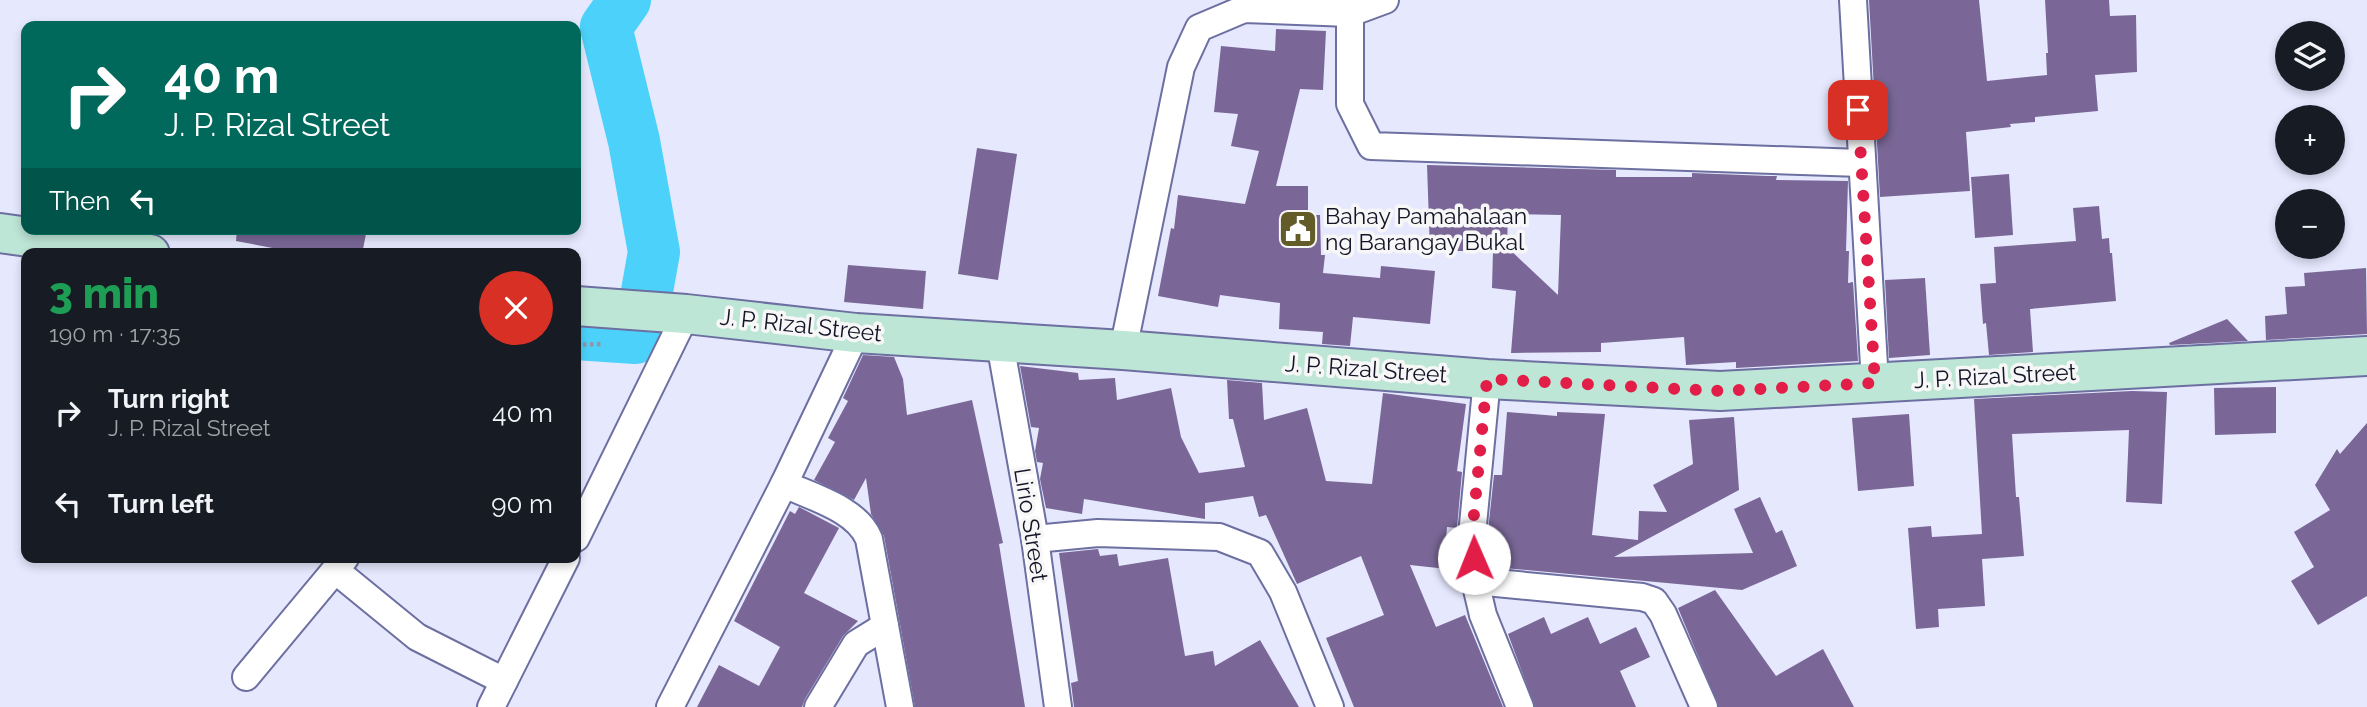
<!DOCTYPE html>
<meta charset="utf-8">
<style>
body{margin:0;font-family:Raleway,sans-serif;background:#242831;color:#f1f3f6;height:100vh;display:flex;flex-direction:column;font-size:26px;white-space:nowrap}
*{box-sizing:border-box;margin:0}
p{font-size:23px;color:#9ea1a6}
.icon{flex:none;width:38px;height:38px;fill:none;stroke:currentColor;stroke-width:2;stroke-linecap:round;stroke-linejoin:round}
.map{position:relative;flex:1;overflow:hidden}
.panel{position:absolute;left:21px;top:248px;width:560px;height:315px;display:flex;flex-direction:column;background:#171b24;border-radius:14px;box-shadow:0 4px 10px #0003}
.panel>*{flex:none}
.hud{position:absolute;left:21px;top:21px;width:560px;height:214px;border-radius:14px;box-shadow:0 4px 10px #0003;background:#00695c;color:#fff;overflow:hidden}
.buttons{position:absolute;left:2275px;top:21px;display:grid;gap:14px}
.buttons a{display:grid;place-items:center;width:70px;height:70px;border-radius:50%;background:#171b24;box-shadow:0 4px 10px #0003;font-size:35px}
.pin{position:absolute;display:grid;place-items:center;width:60px;height:60px;color:#fff;margin:-30px;border-radius:14px;box-shadow:0 4px 10px #0006}
.me{position:absolute;width:77px;margin:-38px;rotate:359deg;stroke-linejoin:round;filter:drop-shadow(0 0 5px #0008)}
.turn{display:flex;align-items:center;gap:24px;height:147px;padding:0 28px;font-size:32px}
.turn .icon{width:91px;height:91px;stroke-width:2.5}
.turn b{display:block;font-size:49px;line-height:60px}
.then{display:flex;align-items:center;height:66px;padding:0 28px;background:#0003;gap:14px;font-size:26px}
.round{display:grid;place-items:center;flex:none;width:74px;height:74px;border-radius:37px;background:#242831}
.head{display:flex;align-items:center;justify-content:space-between;height:119px;padding:0 28px}
h1{font-size:42px;font-weight:800;line-height:52px;color:#1e9e55}
ul{padding:0;list-style:none}
li{display:flex;align-items:center;gap:21px;height:91px;padding:0 28px}
li div{flex:1}
li b{display:block;font-size:26px}
li em{font-style:normal}
.map>svg:first-child{display:block}
</style>
<div class="map">
<svg width="2367" height="707" viewBox="0 0 2367 707">
<rect width="100%" height="100%" fill="#e6e8fe"/>
<g fill="none" stroke-linecap="round" stroke-linejoin="round">
<g stroke="#4cd2fa" stroke-width="52">
<path d="M625 0 606 27 634 141 654 252 646 297"/>
<path d="M576 334 635 338 640 332"/>
</g>
</g>
<g fill="#7a6797" fill-rule="evenodd">
<path d="M1869 0H1979L1987 81 2047 75 2046 53H2048L2045 0H2109L2110 16 2136 15 2137 72 2095 75 2098 111 2035 117V122L2010 124 2011 127 1966 132 1970 191 1880 197Z"/>
<path d="M1276 29 1326 31 1323 90 1300 89 1276 186H1308V215H1320L1321 255H1325L1323 273 1380 278 1381 266 1435 271 1430 324 1353 317 1350 346 1322 344 1323 332 1279 329 1280 303 1220 295 1218 307 1158 296 1171 228 1174 229 1178 195 1245 204 1259 151 1231 146 1238 114 1214 112 1221 46 1275 51Z"/>
<path d="M977 148 1017 154 998 280 958 274Z"/>
<path d="M1427 165 1616 170V177H1692V173L1768 176H1777L1776 180 1848 181 1846 251H1849L1848 283 1853 282 1858 361 1736 368V362L1686 365 1684 337 1601 343V352L1511 353 1516 291 1492 288 1493 251H1430ZM1508 214 1561 215 1558 295 1507 247Z"/>
<path d="M2009 174 2013 235 1975 238 1971 177Z"/>
<path d="M2099 206 2102 239 2109 238 2110 253H2112L2116 301 2030 309 2033 352 1989 355 1986 323 1983 324 1980 284 1996 283 1994 247 2076 241 2073 208Z"/>
<path d="M237 229H367L362 254H304L236 241Z"/>
<path d="M848 265 926 271 923 309 844 302Z"/>
<path d="M2366 268 2367 334 2266 340 2265 316 2287 314 2285 287 2305 286 2304 273Z"/>
<path d="M1925 278 1930 355 1889 358 1885 280Z"/>
<path d="M2227 319 2248 341 2170 345 2169 343Z"/>
<path d="M863 355 894 357 903 379 907 415 972 400 1003 543 999 544 1025 707H915L884 536 871 514 866 478 854 500 814 480 835 442 828 438 848 401 843 398Z"/>
<path d="M1020 366 1078 373 1079 380 1115 378 1117 400 1171 388 1181 437 1199 473 1245 467 1233 419H1229L1227 380 1262 383 1264 420 1307 408 1326 481 1372 484 1383 393 1466 404 1457 471 1462 472 1457 528 1447 527 1444 562 1447 569 1410 565 1436 627 1465 615 1503 707H1354L1326 638 1384 615 1361 556 1297 584 1266 515 1259 517 1253 496 1205 503V519L1084 499 1082 514 1046 508 1040 479 1043 463 1037 462 1035 451 1039 428 1031 427Z"/>
<path d="M2276 387V433L2215 435 2214 388Z"/>
<path d="M2132 391 2167 392 2162 504 2126 502 2129 430 2012 434 2016 497H2019L2024 556 1982 559 1985 606 1938 609 1939 627 1916 629 1908 528 1931 526 1932 537 1982 534 1974 399Z"/>
<path d="M1507 412 1557 416V412L1605 414 1592 535 1638 540 1639 511 1667 512 1653 485 1693 464 1689 420 1734 417 1739 490 1614 557 1753 553 1734 509 1760 497 1776 533 1782 530 1797 566 1742 590 1493 567 1497 532 1488 531 1494 475H1502Z"/>
<path d="M1909 414 1914 486 1858 491 1852 418Z"/>
<path d="M2367 423V596L2318 625 2291 581 2314 567 2294 532 2330 510 2315 485 2337 449 2340 454Z"/>
<path d="M799 507 839 528 804 593 858 621 843 636 805 699 802 707H697L719 665 759 686 780 647 734 621 790 511 795 514Z"/>
<path d="M1098 549 1100 556 1117 554 1119 566 1168 558 1185 656 1213 651 1215 666 1260 640 1299 707H1074L1071 683 1078 681 1059 553Z"/>
<path d="M1715 590 1776 676 1823 649 1854 707H1719L1678 608Z"/>
<path d="M1544 617 1551 634 1588 617 1600 644 1636 627 1650 657 1620 671 1636 707H1535L1508 634Z"/>
</g>
<g fill="none" stroke-linecap="round" stroke-linejoin="round">
<g stroke="#6c6fa0" stroke-width="30">
<g id="minor">
<path d="M1853 0 1875 383"/>
<path d="M1350 13V104L1371 146 1861 163"/>
<path d="M1000 343 1035 539 1058 707"/>
<path d="M1123 350 1181 67 1199 28 1244 9 1350 13 1385 0"/>
<path d="M1487 379 1472 535 1475 581 1483 615 1520 707"/>
<path d="M784 484C812 497 857 509 869 539L900 707"/>
<path d="M576 538 686 314"/>
<path d="M1035 539 1098 533 1219 537 1260 553 1283 592 1330 707"/>
<path d="M335 570 417 637 504 681"/>
<path d="M1475 581 1642 597 1654 601 1663 614 1704 707"/>
<path d="M246 677 345 558"/>
<path d="M491 707 566 558"/>
<path d="M670 707 784 484 856 333"/>
<path d="M818 707 856 644 885 626"/>
</g>
</g>
<g stroke="#6c6fa0" stroke-width="42">
<g id="secondary">
<path d="M0 233 150 254"/>
<path d="M576 306 686 314 856 333 1123 350 1487 379 1720 391 2367 356"/>
</g>
</g>
<path stroke="#9394a9" stroke-width="4.5" stroke-dasharray="3.5 3.5" stroke-linecap="butt" d="M576 345 603 344"/>
<use href="#minor" stroke="#fff" stroke-width="26"/>
<use href="#secondary" stroke="#bde6d6" stroke-width="38"/>
</g>
<g fill="none" stroke-linecap="round" stroke-linejoin="round">
<path stroke="#e11d48" stroke-width="12" stroke-dasharray="0 21.6" d="M1474 558 1472 535 1487 379 1720 391 1875 383 1858 110"/>
</g>
<defs>
<g id="civic-square" transform="scale(2.0125)"><rect x="-9" y="-9" width="18" height="18" rx="4" fill="#635c29" stroke="#f7f7f7"/><path d="M-.6-6.5H3V-4.5H.6V-3L4-1V1h2V6H-6V1h2V-1L-.6-3ZM-1.2 2.5V6h2.4V2.5Z" fill="#fff"/></g>
</defs>
<g fill-rule="evenodd">
<use href="#civic-square" x="1298" y="229"/>
</g>
<g text-anchor="middle" stroke-width="7" stroke-linejoin="round" paint-order="stroke">
<g font-size="23" fill="#141428" stroke="#f7f7f7" text-anchor="start">
<text x="1325" y="224">Bahay Pamahalaan<tspan x="1325" dy="26">ng Barangay Bukal</tspan></text>
</g>
<g font-size="23" fill="#141428" stroke="#f7f7f7">
<text transform="translate(801 325) rotate(6)" y="8">J. P. Rizal Street</text>
<text transform="translate(1366 369) rotate(4)" y="8">J. P. Rizal Street</text>
<text transform="translate(1995 376) rotate(-3)" y="8">J. P. Rizal Street</text>
<text transform="translate(1031 525) rotate(81)" y="8">Lirio Street</text>
</g>
</g>
</svg>
<div class="buttons">
<a><svg class="icon" aria-label="layers" viewBox="0 0 24 24"><path d="M12 4l9 5-9 5-9-5zM3 14l9 5 9-5"/></svg></a>
<a>+</a>
<a>−</a>
</div>
<div class="pin" style="left:1858px;top:110px;background:#d93025"><svg class="icon" aria-label="arrive" viewBox="0 0 24 24"><path d="M6 21V4h12l-3 4 3 4H6"/></svg></div>
<svg class="me" style="left:1474px;top:558px" viewBox="-20 -20 40 40"><circle r="19" fill="#fff"/><path d="M0-13L10 11 0 6-10 11z" fill="#e11d48"/></svg>
<div class="hud">
<div class="turn"><svg class="icon" aria-label="right" viewBox="0 0 24 24"><path d="M7 20v-9h11M14 6l5 5-5 5"/></svg><div><b>40 m</b>J. P. Rizal Street</div></div>
<div class="then">Then<svg class="icon" aria-label="left" viewBox="0 0 24 24"><path d="M17 20v-9H6M10 6l-5 5 5 5"/></svg></div>
</div>
<section class="panel">
<div class="head"><div><h1>3 min</h1><p>190 m · 17:35</p></div><a class="round" style="background:#d93025;color:#fff"><svg class="icon" aria-label="close" viewBox="0 0 24 24"><path d="M6 6l12 12M18 6L6 18"/></svg></a></div>
<ul>
<li><svg class="icon" aria-label="right" viewBox="0 0 24 24"><path d="M7 20v-9h11M14 6l5 5-5 5"/></svg><div><b>Turn right</b><p>J. P. Rizal Street</p></div><em>40 m</em></li>
<li><svg class="icon" aria-label="left" viewBox="0 0 24 24"><path d="M17 20v-9H6M10 6l-5 5 5 5"/></svg><div><b>Turn left</b></div><em>90 m</em></li>
</ul>
</section>
</div>
